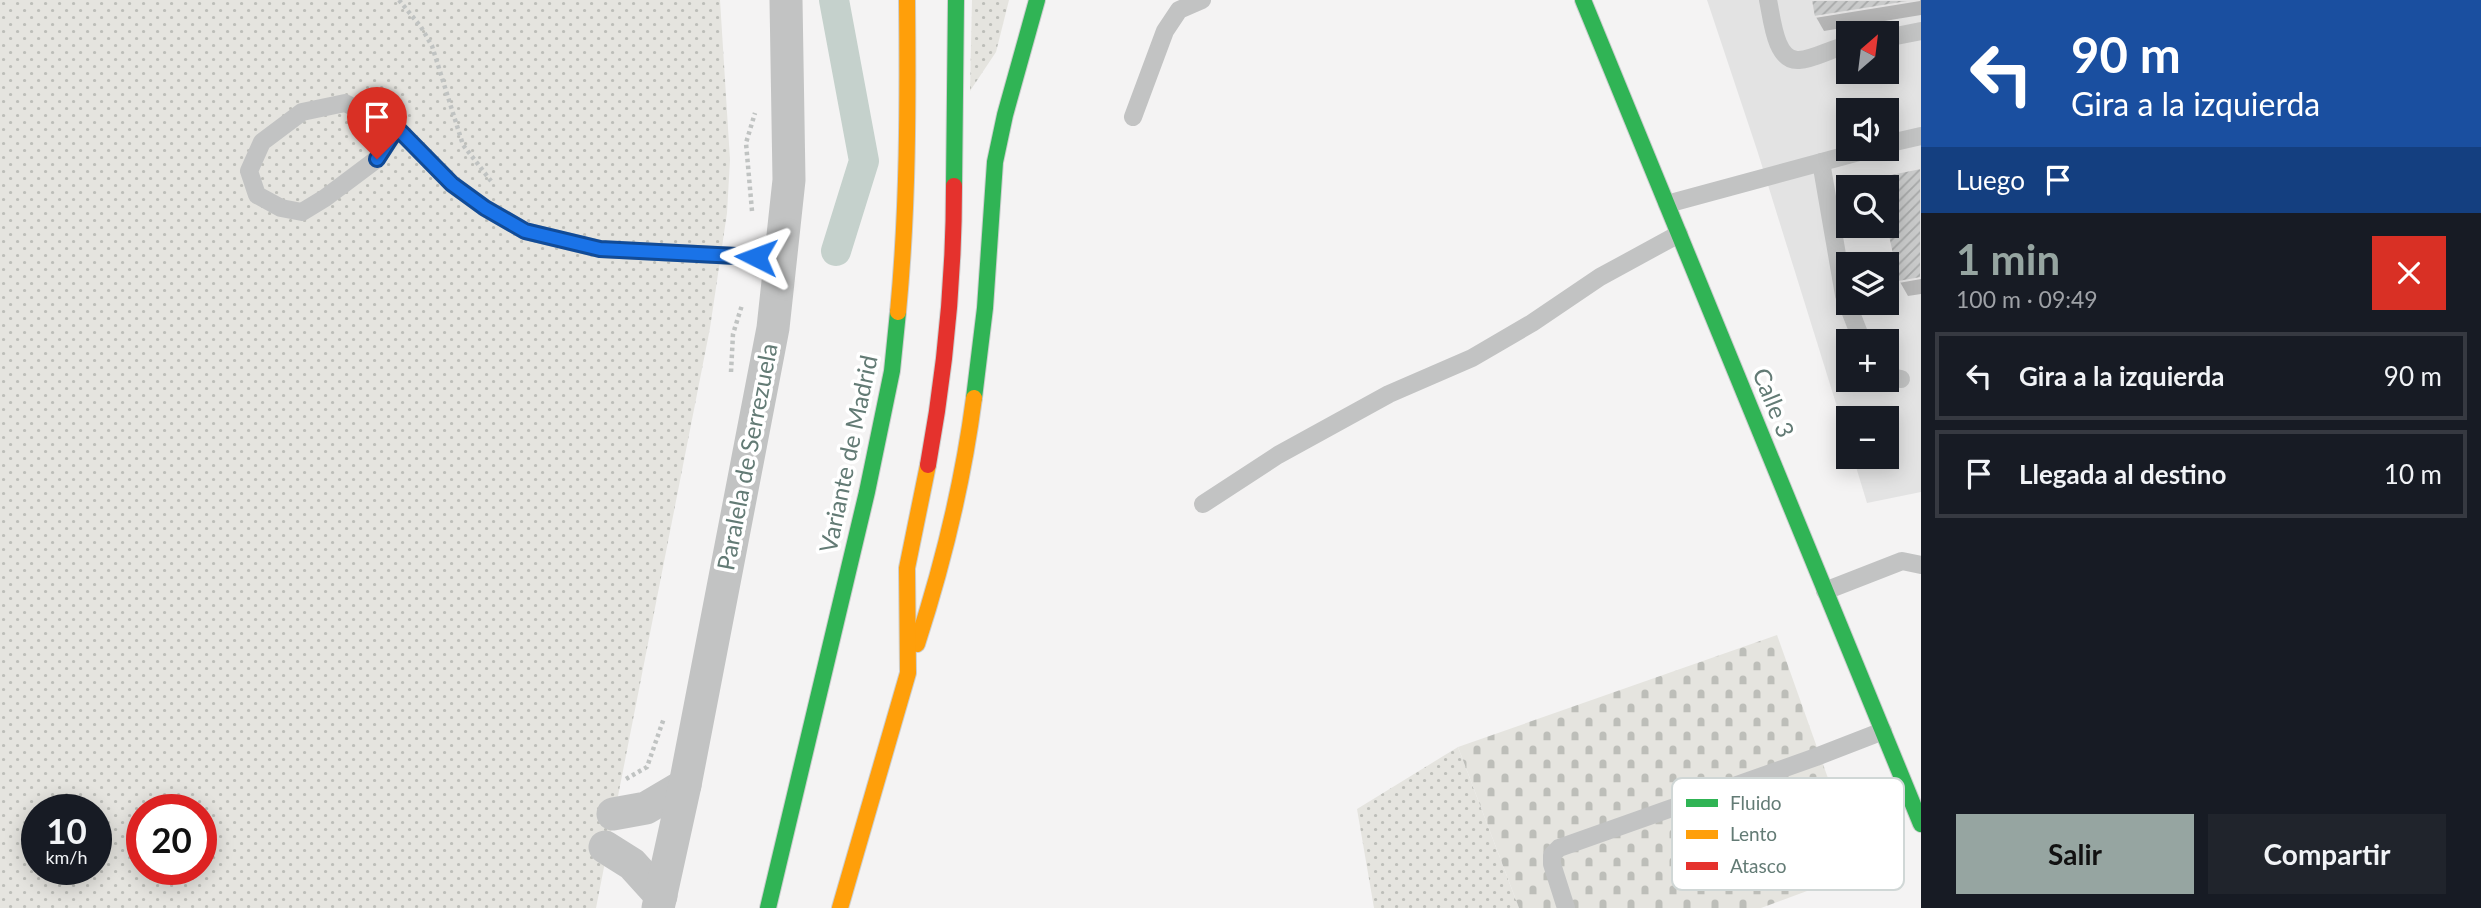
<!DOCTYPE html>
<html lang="es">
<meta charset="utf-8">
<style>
body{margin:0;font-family:Lato,sans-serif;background:#20242c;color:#f1f3f6;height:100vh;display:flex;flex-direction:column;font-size:26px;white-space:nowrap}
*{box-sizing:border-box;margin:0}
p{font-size:23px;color:#9ea1a6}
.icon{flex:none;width:38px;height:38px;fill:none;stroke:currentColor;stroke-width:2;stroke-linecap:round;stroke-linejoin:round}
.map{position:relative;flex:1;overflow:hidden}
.drawer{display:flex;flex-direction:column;background:#171b24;width:560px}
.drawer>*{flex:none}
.banner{background:#1a4fa0;color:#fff;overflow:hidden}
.needle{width:46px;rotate:28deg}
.buttons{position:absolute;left:1836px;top:21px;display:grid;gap:14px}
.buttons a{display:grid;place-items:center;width:63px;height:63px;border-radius:0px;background:#171b24;box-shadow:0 4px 18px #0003;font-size:35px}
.speed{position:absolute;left:21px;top:794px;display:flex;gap:14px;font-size:35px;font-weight:700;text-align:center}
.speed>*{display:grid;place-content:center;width:91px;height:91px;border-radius:50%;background:#171b24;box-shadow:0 4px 18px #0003;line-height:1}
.speed small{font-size:18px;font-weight:400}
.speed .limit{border:10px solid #d22;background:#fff;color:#111}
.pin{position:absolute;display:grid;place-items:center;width:60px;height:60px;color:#fff;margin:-72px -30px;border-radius:50% 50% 50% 0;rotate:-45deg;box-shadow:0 0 7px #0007}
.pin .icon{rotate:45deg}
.me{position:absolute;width:77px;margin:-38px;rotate:273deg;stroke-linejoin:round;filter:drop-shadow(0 0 5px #0008)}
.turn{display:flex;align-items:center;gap:24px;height:147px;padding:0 35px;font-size:32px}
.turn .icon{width:91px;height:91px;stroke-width:2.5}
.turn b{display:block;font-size:49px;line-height:60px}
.then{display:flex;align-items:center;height:66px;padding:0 35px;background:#0003;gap:14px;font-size:26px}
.round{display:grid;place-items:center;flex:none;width:74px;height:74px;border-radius:0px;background:#20242c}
.overview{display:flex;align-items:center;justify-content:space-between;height:119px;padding:0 35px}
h1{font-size:42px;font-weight:700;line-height:52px;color:#96a5a1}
.cta{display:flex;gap:14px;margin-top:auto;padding:14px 35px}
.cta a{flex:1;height:80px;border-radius:0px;background:#96a5a1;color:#111;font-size:28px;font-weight:700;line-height:80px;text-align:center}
.cta a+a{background:#20242c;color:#f1f3f6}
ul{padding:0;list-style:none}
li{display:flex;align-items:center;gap:21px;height:88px;margin:0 14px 10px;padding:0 21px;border:4px solid #363941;border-radius:0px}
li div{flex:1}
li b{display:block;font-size:26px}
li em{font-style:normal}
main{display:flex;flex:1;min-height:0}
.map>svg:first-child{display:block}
</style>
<main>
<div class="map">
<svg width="1921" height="908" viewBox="0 0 1921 908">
<defs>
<pattern id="green-dots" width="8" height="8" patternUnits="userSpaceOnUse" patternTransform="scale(1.75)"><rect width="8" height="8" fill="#e5e4df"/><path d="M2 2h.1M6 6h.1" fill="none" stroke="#bdbeb9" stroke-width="1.8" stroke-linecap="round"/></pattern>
<pattern id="cemetery-stones" width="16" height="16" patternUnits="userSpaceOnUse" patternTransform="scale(1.75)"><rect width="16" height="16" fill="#e5e4df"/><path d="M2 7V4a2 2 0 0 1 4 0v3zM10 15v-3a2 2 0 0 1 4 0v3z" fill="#bdbeb9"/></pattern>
<pattern id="building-hatch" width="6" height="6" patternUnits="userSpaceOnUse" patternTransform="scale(1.75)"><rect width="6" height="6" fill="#c9caca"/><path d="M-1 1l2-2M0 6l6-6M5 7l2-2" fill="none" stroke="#a7a9a9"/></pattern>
</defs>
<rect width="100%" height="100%" fill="#f4f3f3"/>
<path fill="#e3e3e3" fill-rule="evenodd" d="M1707 0H1921V492L1867 503 1853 457H1886V418H1848V442L1758 153ZM1848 33H1886V72H1848ZM1848 110H1886V149H1848ZM1848 187H1886V226H1848ZM1848 264H1886V303H1848ZM1848 341H1886V380H1848Z"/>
<g fill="url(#green-dots)" fill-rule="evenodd">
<path d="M0 0H720L730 160 727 213 710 328 596 908H0ZM37 810H96V870H37ZM142 810H201V870H142Z"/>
<path d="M972 0H1009L996 52 970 91Z"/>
<path d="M1458 747 1519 908H1374L1357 809Z"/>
</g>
<path fill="url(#cemetery-stones)" d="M1777 635 1861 871 1761 908H1519L1458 747Z"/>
<g fill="#0003">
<path d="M1813 0H1921V15L1824 31 1816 17Z"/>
<path d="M1921 170V294L1908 296 1900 282 1886 219V187H1880L1878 179Z"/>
</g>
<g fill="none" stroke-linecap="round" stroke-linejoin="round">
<path stroke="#c5d1cc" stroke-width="30" d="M834 0 864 161 836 251"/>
</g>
<g fill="url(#building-hatch)" stroke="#e4e3e3" stroke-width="2">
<path d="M1811 0H1920L1814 17Z"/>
<path d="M1921 168V278L1898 282 1886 226V187H1878L1876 177Z"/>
</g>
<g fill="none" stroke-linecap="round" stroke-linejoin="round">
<g stroke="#cccece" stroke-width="18">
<g id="fast">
<path d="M1583 0 1921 824"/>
<path d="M954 186 956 0"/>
<path d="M974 398 985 308 995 162 1005 115 1037 0"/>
<path d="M768 908 867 492 892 371 898 312"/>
</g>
</g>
<g stroke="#cccece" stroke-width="18">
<g id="slow">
<path d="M898 312C908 208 908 104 907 0"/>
<path d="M917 644C943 564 963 482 974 398"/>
<path d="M840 908 908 673 907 568 928 465"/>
</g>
</g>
<g stroke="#cccece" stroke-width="18">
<path id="jam" d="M928 465C945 373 954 279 954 186"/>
</g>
<g stroke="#c0c3c2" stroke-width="4.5" stroke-dasharray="3.5 3.5" stroke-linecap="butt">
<path d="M399 0 421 27 432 46 463 145 491 181"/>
<path d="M752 211 746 143 755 113"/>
<path d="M731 372 733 334 742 305"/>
<path d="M626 779 647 767 664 718"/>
</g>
<g stroke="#c2c3c3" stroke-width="18">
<path d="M1768 0C1772 18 1775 62 1799 60 1815 59 1832 48 1848 45"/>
<path d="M1886 38 1921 31"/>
<path d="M1133 117 1165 31 1179 10 1202 0"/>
<path d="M397 128 377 159 325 198 302 212 281 208 257 195 249 171 262 142 302 112 345 103 397 128 452 184 485 208 525 231 600 249 756 257 780 263"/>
<path d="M1886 144 1921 136"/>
<path d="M1821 162 1844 295 1862 341"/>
<path d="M1667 204 1870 149"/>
<path d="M1886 376 1901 379"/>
<path d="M1203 504 1278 455 1389 394 1472 358 1532 323 1600 277 1679 234"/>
<path d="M1825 591 1902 561 1921 565"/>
<path d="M1566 908 1552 864V855L1559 848 1816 757 1883 731"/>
</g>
<g stroke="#c2c3c3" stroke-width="33">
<path d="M613 814 646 808 685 785"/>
<path d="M605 847 632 864 661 896"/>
<path d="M658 908 685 785 773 328 789 180 786 0"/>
</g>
<use href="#fast" stroke="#30b455" stroke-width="16"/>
<use href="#slow" stroke="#ff9f0a" stroke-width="16"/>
<use href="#jam" stroke="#e5322d" stroke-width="16"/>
</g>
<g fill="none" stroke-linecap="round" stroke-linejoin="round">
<g stroke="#114b97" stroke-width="18">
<path id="route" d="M377 159 397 128 452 184 485 208 525 231 600 249 756 257"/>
</g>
<use href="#route" stroke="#1a73e8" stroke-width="12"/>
</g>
<g text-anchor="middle" stroke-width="7" stroke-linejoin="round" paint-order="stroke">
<g font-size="24" fill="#637b75" stroke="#fff">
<text transform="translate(1773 403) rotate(68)" y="8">Calle 3</text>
<text transform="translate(849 454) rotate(-78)" y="8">Variante de Madrid</text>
<text transform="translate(748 457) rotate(-79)" y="8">Paralela de Serrezuela</text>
</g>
</g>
<rect x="1672" y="778" width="232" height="112" rx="10" fill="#fff" stroke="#d0d7d6" stroke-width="2"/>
<rect x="1686" y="799" width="32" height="8" fill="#30b455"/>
<rect x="1686" y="830" width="32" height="9" fill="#ff9f0a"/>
<rect x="1686" y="862" width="32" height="8" fill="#e5322d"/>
<g font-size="19" fill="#637b75">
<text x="1730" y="810">Fluido</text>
<text x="1730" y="841">Lento</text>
<text x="1730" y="873">Atasco</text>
</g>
</svg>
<div class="buttons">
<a><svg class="needle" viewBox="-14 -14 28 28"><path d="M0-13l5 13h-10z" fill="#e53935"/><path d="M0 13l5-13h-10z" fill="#9ea1a6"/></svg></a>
<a><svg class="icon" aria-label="sound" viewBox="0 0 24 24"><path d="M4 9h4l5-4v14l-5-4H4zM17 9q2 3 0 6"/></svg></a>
<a><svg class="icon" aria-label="search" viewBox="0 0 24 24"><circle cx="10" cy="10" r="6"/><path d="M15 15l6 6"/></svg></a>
<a><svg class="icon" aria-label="layers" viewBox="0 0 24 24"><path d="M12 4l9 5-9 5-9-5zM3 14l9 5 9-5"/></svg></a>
<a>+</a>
<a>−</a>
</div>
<div class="speed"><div>10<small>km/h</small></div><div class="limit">20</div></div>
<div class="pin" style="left:377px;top:159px;background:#d93025"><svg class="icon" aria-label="arrive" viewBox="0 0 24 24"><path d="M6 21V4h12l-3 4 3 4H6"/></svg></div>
<svg class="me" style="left:756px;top:257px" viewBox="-20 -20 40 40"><path d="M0-17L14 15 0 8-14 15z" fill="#1a73e8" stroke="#fff" stroke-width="4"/></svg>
</div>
<section class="drawer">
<div class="banner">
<div class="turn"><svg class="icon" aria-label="left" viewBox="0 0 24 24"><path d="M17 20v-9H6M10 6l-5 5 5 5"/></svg><div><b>90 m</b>Gira a la izquierda</div></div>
<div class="then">Luego<svg class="icon" aria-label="arrive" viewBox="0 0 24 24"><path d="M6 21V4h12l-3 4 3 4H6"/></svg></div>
</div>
<div class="overview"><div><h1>1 min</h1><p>100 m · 09:49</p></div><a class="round" style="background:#d93025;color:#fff"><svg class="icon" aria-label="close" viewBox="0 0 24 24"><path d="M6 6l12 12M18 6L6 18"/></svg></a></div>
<ul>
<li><svg class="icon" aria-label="left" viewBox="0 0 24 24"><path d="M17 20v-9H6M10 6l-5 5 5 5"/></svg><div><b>Gira a la izquierda</b></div><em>90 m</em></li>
<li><svg class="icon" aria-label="arrive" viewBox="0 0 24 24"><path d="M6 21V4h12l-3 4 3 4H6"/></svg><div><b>Llegada al destino</b></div><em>10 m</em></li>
</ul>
<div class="cta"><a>Salir</a><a>Compartir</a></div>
</section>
</main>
